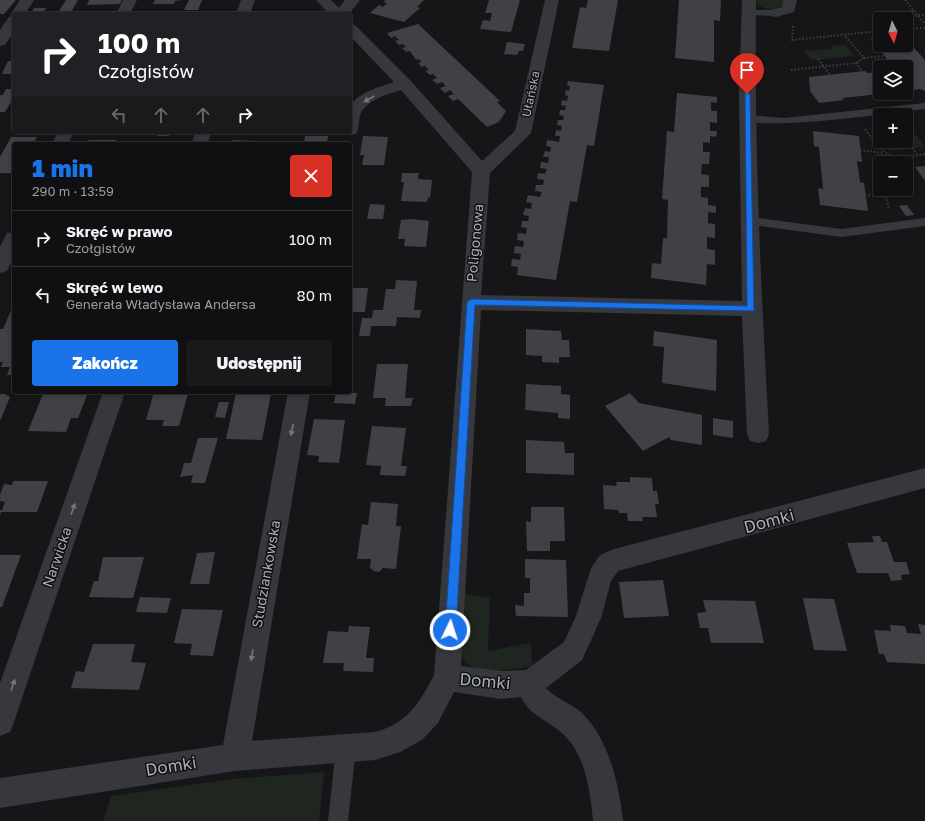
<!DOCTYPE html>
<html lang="pl">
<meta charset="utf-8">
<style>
body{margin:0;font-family:"Golos Text",sans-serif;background:#19191b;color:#f1f3f6;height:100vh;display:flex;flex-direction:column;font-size:15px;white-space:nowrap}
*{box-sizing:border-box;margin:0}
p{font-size:13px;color:#9c9d9f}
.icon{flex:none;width:22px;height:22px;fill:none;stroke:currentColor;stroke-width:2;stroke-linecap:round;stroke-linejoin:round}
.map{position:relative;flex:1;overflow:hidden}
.details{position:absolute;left:12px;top:142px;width:340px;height:252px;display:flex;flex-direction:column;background:#101012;border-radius:4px;box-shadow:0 2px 6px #0003,0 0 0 1px #303032}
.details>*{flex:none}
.top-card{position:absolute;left:12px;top:12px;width:340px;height:122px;border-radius:4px;box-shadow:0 2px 6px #0003,0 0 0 1px #303032;background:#202124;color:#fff;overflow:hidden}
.needle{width:26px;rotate:175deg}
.controls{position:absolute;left:873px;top:12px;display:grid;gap:8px}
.controls a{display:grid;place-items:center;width:40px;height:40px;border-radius:4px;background:#101012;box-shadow:0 2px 6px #0003,0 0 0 1px #303032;font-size:20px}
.pin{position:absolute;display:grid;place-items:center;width:34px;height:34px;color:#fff;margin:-41px -17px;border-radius:50% 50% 50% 0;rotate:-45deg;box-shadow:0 0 4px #0007}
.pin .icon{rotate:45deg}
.me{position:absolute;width:44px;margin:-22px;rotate:4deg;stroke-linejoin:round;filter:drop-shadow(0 0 3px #0008)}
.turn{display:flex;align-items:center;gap:14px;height:84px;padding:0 20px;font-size:18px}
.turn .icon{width:52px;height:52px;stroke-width:2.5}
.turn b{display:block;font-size:28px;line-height:34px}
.lanes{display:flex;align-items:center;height:38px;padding:0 20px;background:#0003;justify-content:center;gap:20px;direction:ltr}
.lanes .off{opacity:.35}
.round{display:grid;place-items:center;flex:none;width:42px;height:42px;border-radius:4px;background:#19191b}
.head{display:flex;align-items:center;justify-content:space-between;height:68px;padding:0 20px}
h1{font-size:24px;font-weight:800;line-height:30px;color:#1a73e8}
.cta{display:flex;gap:8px;margin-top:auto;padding:8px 20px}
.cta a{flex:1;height:46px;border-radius:4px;background:#1a73e8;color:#fff;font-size:16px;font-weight:800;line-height:46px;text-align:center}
.cta a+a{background:#19191b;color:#f1f3f6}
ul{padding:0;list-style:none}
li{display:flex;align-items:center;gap:12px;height:56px;padding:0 20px;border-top:1px solid #303032}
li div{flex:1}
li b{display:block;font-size:15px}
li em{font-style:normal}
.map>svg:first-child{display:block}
</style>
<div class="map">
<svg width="925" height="821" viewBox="0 0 925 821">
<rect width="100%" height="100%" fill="#161618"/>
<g fill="#1e261f">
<path d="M756 0H783V4C777 12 764 10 757 4Z"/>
<path d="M846 45 854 56 811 60 804 51 832 49 831 46Z"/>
<path d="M916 135 925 147 889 151 888 141H906V136Z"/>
<path d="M462 594 490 598 488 651 531 643 532 666C516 669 482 675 469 665 465 662 462 656 459 653Z"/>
<path d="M324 772 319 821H103L111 796 232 779Z"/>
</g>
<g fill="#404145">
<path d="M0 0H16L4 14H0Z"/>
<path d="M66 0H78L70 14H57Z"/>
<path d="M89 0H122L120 4 87 5Z"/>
<path d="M155 0H182L175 1 174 4H153Z"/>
<path d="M189 0H202L198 10H184Z"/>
<path d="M386 0H424L417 7 420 8 404 22 370 13 379 5 383 7 387 3 383 2Z"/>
<path d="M489 0H520L511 32 480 29 483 20 490 21 492 13H485Z"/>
<path d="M588 0H618L609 51 572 48 580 7 586 8Z"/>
<path d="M679 0H721L720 21 714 20V62L675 58Z"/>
<path d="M34 8H46L43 13H31Z"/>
<path d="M184 12H211V14H183Z"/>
<path d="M418 24 500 101 497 102 506 111 499 122 487 127 458 99 453 101 448 96 454 94 450 90 445 93 440 88 446 86 442 82 437 84 432 80 437 78 433 74 430 75 425 71 429 70 425 66 422 67 418 63 422 62 418 59 416 60 410 51 406 52 402 48 406 47 403 44 399 45 395 41 399 40 395 36 391 38 387 33Z"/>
<path d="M880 38V45H906V39L925 60V91L920 89 907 91 909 93H906V67H899L896 64H891L871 39Z"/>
<path d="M507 42 525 44 523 51H519L517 55 504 54Z"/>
<path d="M8 61H14V74H2Z"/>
<path d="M865 71 867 73 880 72V94L842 98 844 100 819 103 810 91 809 77Z"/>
<path d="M568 81 604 85 594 146 587 145 577 202 570 201 556 280 517 275 518 267 511 266 512 259 520 260 521 254 514 253 515 246 523 247 524 241 517 240 518 233 526 234 527 228 521 227 522 221H528L529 216 523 215 525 208 531 209 532 203 526 202 528 195 540 197 542 192 535 191 536 185H543L544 180 537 179 538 173 545 174 547 169 540 168 541 162 548 163 549 157H543L545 151 550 152 551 147 546 146 547 140 559 142 560 136H555L556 130 561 131 562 126 557 125 558 120H563L564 116 559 115 560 110H565L566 106 561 105 562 100 567 101 568 96 565 95 566 90 569 91 570 86H567Z"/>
<path d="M6 89H14V97L5 112H0V95H3Z"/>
<path d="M677 93 717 97V103L711 102V111H717V123L710 122V131H717L716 137 710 136V143L703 142V152H710L709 164H702L701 174 709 175V187H701V197L708 198V205L716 206V213L708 212V223L715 224V238L707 237V249L715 250V265L707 264 706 285 651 278 652 263 661 264 663 238H667L668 200 662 199 667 131 674 132Z"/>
<path d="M813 131 859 136 862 162 857 161 860 182 864 183 868 211 820 205 818 188 823 189 819 147 814 146Z"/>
<path d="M159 132H170L169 136H157Z"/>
<path d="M305 136H328L327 144H304Z"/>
<path d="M363 136 388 137 384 165H362L364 155H360Z"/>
<path d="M11 137H37L33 144H14V173H0V157Z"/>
<path d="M89 140H116L114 144H87Z"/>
<path d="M232 140 258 141 257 144H231Z"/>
<path d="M925 166V181L915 167Z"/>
<path d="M402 173H419L418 179 432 180 430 198 428 197 427 202 401 201 404 182H401Z"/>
<path d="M370 204 385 205 383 219H367Z"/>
<path d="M907 205 914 215 906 216 899 206Z"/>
<path d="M412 219 429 221 426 247 404 246 405 239H398L401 220Z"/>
<path d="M396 280 417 281 414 310H421L420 318 397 317 396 326H371L370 336H359L362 318H372L373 310H383L386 289H395Z"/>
<path d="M350 288H368L365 312H350Z"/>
<path d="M12 308H14V375H7L10 367H1L3 362H0V329H3Z"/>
<path d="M526 329 561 331 562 340H569L570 357H559V363L542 362V356L526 355Z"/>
<path d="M654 331 717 340 716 391 662 383 664 347 653 346Z"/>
<path d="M377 364H408L405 398H413L411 406H385L386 398H373Z"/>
<path d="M526 384 561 386V394L570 395V419L558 418V413L525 410Z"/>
<path d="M154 392 188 394 179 426H162L164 420H146Z"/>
<path d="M336 392 357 393 355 404 334 403Z"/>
<path d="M236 393 271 394 262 440 226 439Z"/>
<path d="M630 393 639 403 702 415V445L671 440 669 437 643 451 605 406Z"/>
<path d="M0 394H5L10 397 0 421Z"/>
<path d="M43 394 87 395 78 418H71L66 432 28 431Z"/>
<path d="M219 402H229L225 418 215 417Z"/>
<path d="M713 418 733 421V438L713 435Z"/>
<path d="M314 419 345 420 339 463 318 462 319 456 307 455Z"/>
<path d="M372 426 406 428 401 466H407L405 476 380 475 381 466 366 465Z"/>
<path d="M198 438H218L205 483H191L193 475 180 477 184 463H191Z"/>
<path d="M526 440 564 442 565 453H574V475L526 473Z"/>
<path d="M630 477 652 478 653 491H657L659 504H655L657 517H642L643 521H628L627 513H619L618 510 604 509 603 485 617 486 616 482H630Z"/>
<path d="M13 481H48L37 512H1L0 515V510H2L5 502 0 501V495L4 484 12 485Z"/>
<path d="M371 502 398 504 396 526H401L396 569 383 568 379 572 374 571 370 568 371 559H357L362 524 368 525Z"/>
<path d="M531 507H564L565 541H550V551H527L526 521 531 522Z"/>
<path d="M872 536H880L882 542H887L894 562H906L910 574 901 575 902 580 891 581 888 573H857L847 543 874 542Z"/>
<path d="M215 552 209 584H190L197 553Z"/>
<path d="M0 555H21L2 607H0Z"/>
<path d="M103 557H144L133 598 89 597 94 581H98Z"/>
<path d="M525 559 566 560 568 617 516 616 515 605 524 606V593H530V578H525Z"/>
<path d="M663 580 669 616 624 618 619 582Z"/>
<path d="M140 597 171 598 167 613 136 612Z"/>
<path d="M803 598 834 599 847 651 814 650Z"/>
<path d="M703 600 755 601 764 643H711L708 628H700L697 613 706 612Z"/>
<path d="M182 609 223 610 213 656 190 655 192 644 174 643Z"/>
<path d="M918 624 925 625V664L887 662 884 654H879L874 630 891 631 890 625 905 626 907 633 921 634Z"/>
<path d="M349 626 370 627 366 658H374L373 672 343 671 344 663H323L328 631 348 632Z"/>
<path d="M93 644H135L131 662 146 663 139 690 71 688 76 671 84 672Z"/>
</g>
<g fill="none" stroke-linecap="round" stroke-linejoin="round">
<g stroke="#3d3f44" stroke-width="2" stroke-dasharray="1.5 2" stroke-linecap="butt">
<path d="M905 0 925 24"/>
<path d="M913 11 887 14 891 18 925 15"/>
<path d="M793 26 792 40 880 31"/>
<path d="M906 29 925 28"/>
<path d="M864 58 885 56"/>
<path d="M818 59 830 75"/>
<path d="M856 63 862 71"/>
<path d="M791 70 856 63 864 58 844 35"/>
<path d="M865 129C887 159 889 159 925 154"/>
<path d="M912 148 917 154"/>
<path d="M860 150 883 153 881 163"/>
<path d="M885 189 889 210"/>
<path d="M865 195 887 197"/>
</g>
<g fill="#37383d" fill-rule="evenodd">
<path d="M749 10H776L781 13 776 16 746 15 744 13 746 11Z"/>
<path d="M925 103V109C900 112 753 133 742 118L748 115 784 118Z"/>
<path d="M750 217 841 229 925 218V226L841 237 746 224 744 221 746 218Z"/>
<path d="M346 738 353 741 356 748 348 821H328L336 748 339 741Z"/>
</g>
<g fill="#37383d" fill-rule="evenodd">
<path d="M20 0H34L25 14H14V32L5 45 0 46V30L9 17 12 16 11 14Z"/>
<path d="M123 0H137L130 14H116Z"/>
<path d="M241 0H255L250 14H236Z"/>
<path d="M316 0H331L339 8 345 0H360L349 14H329Z"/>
<path d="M545 0H559L531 133 490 173 481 295 742 301 739 94 742 0H756C754 145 761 289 769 434L766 441 758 443 750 441 747 434 742 316 481 310 461 666 501 671 526 670 564 642 576 616 591 568 600 555 614 549 925 468V488L618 571 611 581 601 618 582 660 546 688C556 699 571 703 582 713 609 740 619 784 623 821H593C590 789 585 749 557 729 543 718 529 714 521 697L501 699 454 692 438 723 422 740 400 752 375 760 235 771 0 808V778L223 745 288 392H310L252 741 375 732C407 723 419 704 434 675L472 172 401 90C389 94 368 99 361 113 358 120 360 127 356 134L350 135 344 134 343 132H350V105C360 92 379 87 394 82L350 36V24L355 25 410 80 482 161 515 131Z"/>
<path d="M783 0H797L794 12 776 17 771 16 769 13 771 10 782 7Z"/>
<path d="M58 132H74L68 144H52Z"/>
<path d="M196 132H212L207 144H191Z"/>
<path d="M14 232V257L7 271 0 273V247L7 233Z"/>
<path d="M103 392H125L14 722 10 732 0 736V683Z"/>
</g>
</g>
<defs><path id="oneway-solid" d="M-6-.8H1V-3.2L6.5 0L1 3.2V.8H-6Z"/></defs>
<g fill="#757881">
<use href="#oneway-solid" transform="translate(369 99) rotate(150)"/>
<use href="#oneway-solid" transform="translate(292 430) rotate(101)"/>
<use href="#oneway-solid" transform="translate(73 509) rotate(-71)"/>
<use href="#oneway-solid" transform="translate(252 655) rotate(100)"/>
<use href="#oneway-solid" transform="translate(13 685) rotate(-71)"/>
</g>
<path fill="#1a73e8" stroke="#114b97" d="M745 92 750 94 754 311 475 305 456 630 454 634 450 636 447 634 445 630 467 302 471 299 747 306Z"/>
<g text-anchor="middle" stroke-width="3" stroke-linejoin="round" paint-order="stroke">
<g font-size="12" fill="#a8adb8" stroke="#111113">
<text transform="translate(531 94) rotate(-78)" y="4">Ułańska</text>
</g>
<g font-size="14" fill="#a8adb8" stroke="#111113">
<text transform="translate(475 243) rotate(-85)" y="5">Poligonowa</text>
<text transform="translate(57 557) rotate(-71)" y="5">Narwicka</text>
<text transform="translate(266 574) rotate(-80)" y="5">Studziankowska</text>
</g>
<g font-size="17" fill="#a8adb8" stroke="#111113">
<text transform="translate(769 521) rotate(-15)" y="6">Domki</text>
<text transform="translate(485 681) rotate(5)" y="6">Domki</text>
<text transform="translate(171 766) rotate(-9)" y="6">Domki</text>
</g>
</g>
</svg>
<div class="controls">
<a><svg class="needle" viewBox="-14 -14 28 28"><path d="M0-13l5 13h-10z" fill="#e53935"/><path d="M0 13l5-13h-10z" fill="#9c9d9f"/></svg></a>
<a><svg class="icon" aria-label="layers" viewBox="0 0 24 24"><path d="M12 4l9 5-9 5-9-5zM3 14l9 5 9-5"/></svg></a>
<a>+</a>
<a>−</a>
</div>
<div class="pin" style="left:747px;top:94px;background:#d93025"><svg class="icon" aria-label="arrive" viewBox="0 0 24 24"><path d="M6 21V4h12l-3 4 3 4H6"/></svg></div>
<svg class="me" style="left:450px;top:630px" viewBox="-20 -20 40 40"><circle r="17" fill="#1a73e8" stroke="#fff" stroke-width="3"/><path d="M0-11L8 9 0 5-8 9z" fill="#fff"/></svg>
<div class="top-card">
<div class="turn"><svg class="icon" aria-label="right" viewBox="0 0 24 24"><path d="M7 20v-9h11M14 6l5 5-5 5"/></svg><div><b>100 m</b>Czołgistów</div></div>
<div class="lanes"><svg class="icon off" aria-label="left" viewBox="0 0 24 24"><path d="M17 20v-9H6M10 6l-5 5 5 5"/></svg><svg class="icon off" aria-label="ahead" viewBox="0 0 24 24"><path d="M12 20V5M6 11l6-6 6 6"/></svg><svg class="icon off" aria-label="ahead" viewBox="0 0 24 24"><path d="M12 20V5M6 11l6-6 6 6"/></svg><svg class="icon" aria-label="right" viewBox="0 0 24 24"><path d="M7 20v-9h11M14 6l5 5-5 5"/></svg></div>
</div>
<section class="details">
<div class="head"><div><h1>1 min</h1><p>290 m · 13:59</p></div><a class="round" style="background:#d93025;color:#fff"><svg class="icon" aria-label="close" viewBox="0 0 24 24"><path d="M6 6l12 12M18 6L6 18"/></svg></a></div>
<ul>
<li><svg class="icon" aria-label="right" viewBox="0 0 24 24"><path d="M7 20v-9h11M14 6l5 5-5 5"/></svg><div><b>Skręć w prawo</b><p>Czołgistów</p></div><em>100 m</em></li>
<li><svg class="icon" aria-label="left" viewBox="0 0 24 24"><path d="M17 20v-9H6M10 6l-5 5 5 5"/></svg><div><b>Skręć w lewo</b><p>Generała Władysława Andersa</p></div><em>80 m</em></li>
</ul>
<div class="cta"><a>Zakończ</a><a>Udostępnij</a></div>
</section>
</div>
